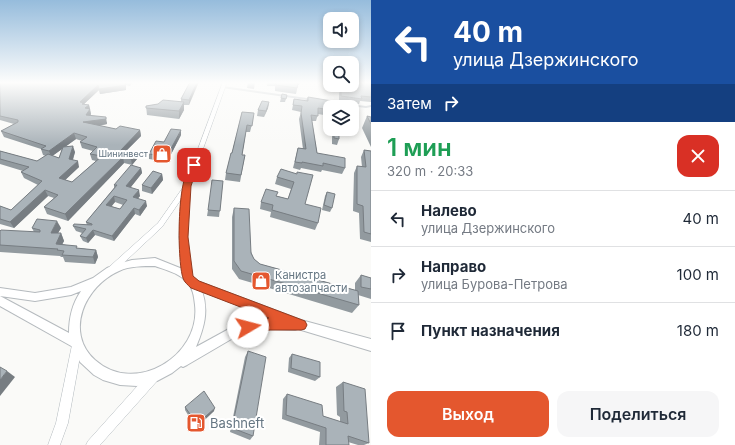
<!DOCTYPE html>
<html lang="ru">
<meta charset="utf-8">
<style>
body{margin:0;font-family:Inter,sans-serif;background:#f6f6f7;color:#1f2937;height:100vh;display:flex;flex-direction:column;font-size:15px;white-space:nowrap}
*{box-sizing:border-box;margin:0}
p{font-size:13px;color:#747a83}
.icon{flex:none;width:22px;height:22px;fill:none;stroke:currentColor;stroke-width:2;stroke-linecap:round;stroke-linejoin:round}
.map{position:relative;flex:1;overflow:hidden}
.panel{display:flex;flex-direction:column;background:#fff;width:364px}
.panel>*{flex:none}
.top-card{background:#1a4fa0;color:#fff;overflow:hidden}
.fabs{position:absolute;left:323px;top:12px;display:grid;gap:8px}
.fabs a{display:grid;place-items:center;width:36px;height:36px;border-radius:8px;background:#fff;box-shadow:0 2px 6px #0003;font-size:20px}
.pin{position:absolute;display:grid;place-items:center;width:34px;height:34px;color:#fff;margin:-17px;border-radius:8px;box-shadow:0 2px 6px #0006}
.me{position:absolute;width:44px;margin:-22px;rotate:82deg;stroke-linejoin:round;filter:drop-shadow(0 0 3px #0008)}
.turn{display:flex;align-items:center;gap:14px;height:84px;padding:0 16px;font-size:18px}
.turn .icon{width:52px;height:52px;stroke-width:2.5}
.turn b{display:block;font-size:28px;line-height:34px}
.then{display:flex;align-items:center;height:38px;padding:0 16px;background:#0003;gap:8px;font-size:15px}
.round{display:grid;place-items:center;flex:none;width:42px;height:42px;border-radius:12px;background:#f6f6f7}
.headline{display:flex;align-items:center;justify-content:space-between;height:68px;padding:0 16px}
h1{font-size:24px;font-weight:600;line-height:30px;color:#1e9e55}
.cta{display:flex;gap:8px;margin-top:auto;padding:8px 16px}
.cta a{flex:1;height:46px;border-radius:12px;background:#e4572e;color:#fff;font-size:16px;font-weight:600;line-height:46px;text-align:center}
.cta a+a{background:#f6f6f7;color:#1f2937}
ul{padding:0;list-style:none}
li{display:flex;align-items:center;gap:12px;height:56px;padding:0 16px;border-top:1px solid #e0e1e3}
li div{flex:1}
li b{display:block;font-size:15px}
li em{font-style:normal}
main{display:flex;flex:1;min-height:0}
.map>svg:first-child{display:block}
</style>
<main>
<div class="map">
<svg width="371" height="445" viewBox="0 0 371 445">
<rect width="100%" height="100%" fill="#fafaf8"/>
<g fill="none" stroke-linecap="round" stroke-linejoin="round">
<g stroke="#b3babf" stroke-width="1">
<g id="secondary">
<path d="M223 82H227L189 188 187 237 192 278 191 280 188 282 185 280 184 278 179 237 182 198 162 227 114 272 111 273 108 272 107 270 108 268 158 223 184 186Z"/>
<path d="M77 340 80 342 82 345 68 423 60 445H48L56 423 72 345 74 342Z"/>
<path d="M153 372 157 373 158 377 157 381 100 445H86L88 441 149 373Z"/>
</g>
</g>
<g stroke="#b5babe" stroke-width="2">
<path id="primary" d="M155 258 185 270 197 281 301 320 371 339V351L298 329 295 330 270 329 240 334 187 365 183 367 181 366 172 373 157 381 137 386 120 385 103 380 94 375 80 362 73 347 0 306V296L69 333C69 318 72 304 81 291L71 295 35 301 0 296V288L35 293 71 287 93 278 107 268 121 263 132 260ZM155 266C166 270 179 273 187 282 193 288 194 296 195 305 201 356 135 396 95 360 64 332 85 286 119 271 130 266 143 266 155 266ZM202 291 273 319 238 324 196 347C204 328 209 311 202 291Z"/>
</g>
<g fill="#c3c8cc" fill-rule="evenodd">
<path d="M223 86 314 99 316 100 314 101 222 88 221 87Z"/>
<path d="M335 102 366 106 371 105V107L366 108 336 104 334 103Z"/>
</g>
<use href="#secondary" fill="#fff" fill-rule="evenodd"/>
<use href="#primary" fill="#fff" fill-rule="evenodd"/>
</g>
<g fill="#929a9f" fill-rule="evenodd">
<path d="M0 82H133L130 86 126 85V90L100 94 99 90 84 104 89 105 91 114 90 116 107 122V124L99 126 116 129 140 130 141 136 126 151 136 153 137 159 132 165 124 163 68 221 47 214 44 207 54 198 48 196 14 228 0 224V206L11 210 38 185 24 178 21 172 23 171 0 164V151L37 161 46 156 43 155 41 149 4 137 1 131 14 124 0 120ZM76 139 82 141 80 142 82 148 93 151 90 154 92 160 96 161 72 182 65 180 79 167 73 160 75 152 65 147ZM62 149 59 158 52 156Z"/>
<path d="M190 82 189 105H184V110L179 119 147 115 146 106 181 102V99Z"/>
<path d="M248 82H255L254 89 247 88Z"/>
<path d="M268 82H300L299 85H298L296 94 275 91V86H267Z"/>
<path d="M371 82V102L360 101 359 104 339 101V93L341 88H345V85H352Z"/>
<path d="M287 95 285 102H280L281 98Z"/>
<path d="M308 97 330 107V116L318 114 316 121H312L317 153 345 168 342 174 322 170 321 172 301 168 300 170 293 168 298 148 303 149 299 119 301 112 292 110 293 105 294 99 306 101Z"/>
<path d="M269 102 268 108 264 117 257 116 258 110Z"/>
<path d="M242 112 253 120 250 132H246L242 155H245L240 182 225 180 226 173 232 153Z"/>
<path d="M367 116 371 117V147L362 128Z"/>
<path d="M332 129H339V139L337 145 332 144Z"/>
<path d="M181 135 167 162 149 159V154L164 142Z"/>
<path d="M364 150 371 151V242L360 239 359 213 353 211 354 173 357 166 362 167 361 157Z"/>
<path d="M141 168 142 173 130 188 140 196 138 198 147 206 140 216 135 214 114 241 95 235 88 243 83 241 80 236 82 233 76 231 73 226 87 225 86 222 114 188V185ZM115 202 123 205 120 209 111 206Z"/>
<path d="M162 174 163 180 152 194 142 191V185Z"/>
<path d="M296 174 305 204 318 223 315 230 270 217 271 212 260 209 261 202 277 196 288 199 291 189 275 184 277 177Z"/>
<path d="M223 181 219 217 207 216 208 210Z"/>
<path d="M327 192 332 208 330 212 322 210 325 196Z"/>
<path d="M234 208 254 259 260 264 355 290V283L361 275 371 278V299L358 295 359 305 352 313 239 279 232 269V217Z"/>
<path d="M32 228H61L58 233H61L64 241 62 244 78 248 96 250 98 257 95 264 65 262 63 257H61L60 256 0 252V231L34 232Z"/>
<path d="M248 351 253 436 250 440 230 432 245 357Z"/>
<path d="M292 354 320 377 315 381 288 372 289 358Z"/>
<path d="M343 382 369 443 364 445H358L348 442 349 445H319L320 432 282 419 283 399 287 394 323 416 340 422V417L337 415 336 387Z"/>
<path d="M185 407 214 411 196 428 185 410Z"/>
</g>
<g fill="#777d82">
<path d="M197 82H199L189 105V100Z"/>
<path d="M98 85 99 90 84 104 85 108 80 102Z"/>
<path d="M126 85V90L100 94 99 89Z"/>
<path d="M184 102V110L179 119V111Z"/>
<path d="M269 102 268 108 264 117Z"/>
<path d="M89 105 91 114 87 121 85 108Z"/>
<path d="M106 117 107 124 85 128 83 122Z"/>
<path d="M140 130 141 136 122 155 121 150Z"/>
<path d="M181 130V135L167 162V156Z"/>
<path d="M74 133 76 139 51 157 49 151Z"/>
<path d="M73 146 75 152 71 165 69 159Z"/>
<path d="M136 153 137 159 132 165 131 159Z"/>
<path d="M123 157 124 163 68 221 65 214Z"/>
<path d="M78 161 79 167 61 184 59 178Z"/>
<path d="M141 168 142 173 127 192 126 186Z"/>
<path d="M162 174 163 180 152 194 151 188Z"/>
<path d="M45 190 48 196 14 228 10 222Z"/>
<path d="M139 190 140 196 134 203 133 197Z"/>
<path d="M114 196 115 202 108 211 106 205Z"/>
<path d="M146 201 147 206 140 216 139 210Z"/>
<path d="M134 208 135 214 114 241 112 236Z"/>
<path d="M57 221 61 228 54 240 51 233Z"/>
<path d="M93 230 95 235 88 243 86 238Z"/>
<path d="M61 233 64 241 59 251 56 244Z"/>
<path d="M96 250 98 257 95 264 93 257Z"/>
<path d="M7 371 15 377 0 396V380Z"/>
<path d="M215 408 214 411 196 428 197 424Z"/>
</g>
<g fill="#aab3b9" stroke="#777d82" fill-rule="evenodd">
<path d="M0 82H124L126 85 99 89 98 85 80 102 84 103 82 104 89 105 85 108 90 109 86 115 106 117V119L83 122 116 129 120 126 140 130 121 150 136 153 131 159 123 157 65 214 44 207 58 195 45 190 10 222 0 219V206L11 210 42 181 21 172 29 167 0 159V151L37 161 48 154 59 158 63 147 73 146 69 159 78 161 59 178 72 182 102 156 90 154 97 147 80 142 87 137 74 133 49 151 41 149 46 146 1 131 18 122V120L0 116Z"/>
<path d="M190 82H197L189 100 181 99Z"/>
<path d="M276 82H298L297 88 276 85Z"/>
<path d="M352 82H371V97L361 96 362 99 341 96V88L348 89 347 85H352Z"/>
<path d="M282 94 287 95 286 99 281 98Z"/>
<path d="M308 97 344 103 343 107H330V110L318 108V116L311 115 317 153 345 158V168L323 163V166L302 162V163L295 162 298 148 306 149 301 113 302 106 293 105 294 99 308 101Z"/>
<path d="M163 100 184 102 179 111 146 108V106L158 104Z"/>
<path d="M262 101 269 102 266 111 258 110Z"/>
<path d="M242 112 254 113 252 126 247 125 242 155H245L241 175 226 173 231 153H232Z"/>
<path d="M367 116 371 117V124Z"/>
<path d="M171 129 181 130 167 156 149 154 156 141 164 142Z"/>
<path d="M334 129H339V139L334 138Z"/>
<path d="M364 150 371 151V234L364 232 363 206 357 204V166L366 167Z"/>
<path d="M131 165 141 168 126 186 139 190 133 197 146 201 139 210 134 208 112 236 93 230 86 238 80 236 86 229 73 226 74 224 92 225V224L86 222 117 185H114ZM114 196 127 200 120 209 106 205Z"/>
<path d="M281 169 297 174V172L313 175 305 204 321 208 318 223 272 210 273 205 261 202 266 189 278 192 276 196 288 199 294 182 277 177Z"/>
<path d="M153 171 162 174 151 188 142 185Z"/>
<path d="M212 180 223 181 220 211 208 210Z"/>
<path d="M327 192 335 194 332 208 324 205Z"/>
<path d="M234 208 249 209 251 253 254 259 260 264 358 291 359 305 241 271 234 261Z"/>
<path d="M37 219 57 221 51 233H61L56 244 77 246 76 248 96 250 93 257 62 255 64 251 57 250 58 249 0 245V231L1 230 40 232V230L32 228Z"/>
<path d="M361 275 371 278V289L361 287Z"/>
<path d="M248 351 266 357 253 436 232 428Z"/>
<path d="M292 354 320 362V377L291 368Z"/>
<path d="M0 367 7 371 0 380Z"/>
<path d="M343 382 365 389 369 443 348 436 349 445H326V428L286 415 287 394 322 405 323 416 348 424 347 412 344 411Z"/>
<path d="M204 391 215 408 197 424 185 407Z"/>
</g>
<linearGradient id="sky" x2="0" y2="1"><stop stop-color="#96bcdc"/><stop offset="0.57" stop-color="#fdfdfc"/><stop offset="1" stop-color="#fdfdfc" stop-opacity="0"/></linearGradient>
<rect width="371" height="145" fill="url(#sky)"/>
<path fill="#e4572e" stroke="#94391e" d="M194 163 198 165 191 186 188 237 193 276 199 281 305 321 307 325 305 329 301 330H270L248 333 244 331 242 327 244 323 269 318 191 288C188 285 184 282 183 278 177 261 176 169 194 163Z"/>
<defs>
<g id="shop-square" transform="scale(1)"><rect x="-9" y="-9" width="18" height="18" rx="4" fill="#e4572e" stroke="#fff"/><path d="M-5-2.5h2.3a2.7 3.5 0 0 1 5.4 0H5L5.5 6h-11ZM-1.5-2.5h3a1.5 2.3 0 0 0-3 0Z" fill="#fff"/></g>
<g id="fuel-square" transform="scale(1)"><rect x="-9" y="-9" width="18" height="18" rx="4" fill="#e4572e" stroke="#fff"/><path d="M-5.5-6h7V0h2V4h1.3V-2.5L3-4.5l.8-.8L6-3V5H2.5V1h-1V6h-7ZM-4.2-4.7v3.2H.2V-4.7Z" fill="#fff"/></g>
</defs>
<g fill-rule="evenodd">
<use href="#shop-square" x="162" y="154"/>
<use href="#shop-square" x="261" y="281"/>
<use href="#fuel-square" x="196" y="423"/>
</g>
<g text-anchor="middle" stroke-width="4" stroke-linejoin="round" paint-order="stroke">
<g font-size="9" fill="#657683" stroke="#fff" text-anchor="end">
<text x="148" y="157">Шининвест</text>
</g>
<g font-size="11" fill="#657683" stroke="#fff" text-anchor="start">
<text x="275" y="279">Канистра<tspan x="275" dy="13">автозапчасти</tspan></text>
</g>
<g font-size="13" fill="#657683" stroke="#fff" text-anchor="start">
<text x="210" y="428">Bashneft</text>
</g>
</g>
</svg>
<div class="fabs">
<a><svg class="icon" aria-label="sound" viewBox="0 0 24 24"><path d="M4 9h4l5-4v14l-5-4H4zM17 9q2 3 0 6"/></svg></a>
<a><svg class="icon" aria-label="search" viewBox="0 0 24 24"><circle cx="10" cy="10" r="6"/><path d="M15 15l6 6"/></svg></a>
<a><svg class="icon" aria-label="layers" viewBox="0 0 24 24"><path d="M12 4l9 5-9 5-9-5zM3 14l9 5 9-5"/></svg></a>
</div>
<div class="pin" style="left:194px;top:165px;background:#d93025"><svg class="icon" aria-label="arrive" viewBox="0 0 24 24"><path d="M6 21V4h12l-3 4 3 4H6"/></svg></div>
<svg class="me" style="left:248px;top:327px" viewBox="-20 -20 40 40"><circle r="19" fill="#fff"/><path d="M0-13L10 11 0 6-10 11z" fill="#e4572e"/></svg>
</div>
<section class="panel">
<div class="top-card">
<div class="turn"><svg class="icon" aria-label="left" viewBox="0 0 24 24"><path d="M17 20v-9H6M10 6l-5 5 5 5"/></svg><div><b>40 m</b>улица Дзержинского</div></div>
<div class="then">Затем<svg class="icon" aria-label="right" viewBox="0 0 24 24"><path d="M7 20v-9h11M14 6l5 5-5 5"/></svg></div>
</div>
<div class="headline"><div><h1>1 мин</h1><p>320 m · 20:33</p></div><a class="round" style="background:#d93025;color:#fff"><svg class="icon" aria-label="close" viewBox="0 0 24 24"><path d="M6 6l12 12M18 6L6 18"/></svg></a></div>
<ul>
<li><svg class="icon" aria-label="left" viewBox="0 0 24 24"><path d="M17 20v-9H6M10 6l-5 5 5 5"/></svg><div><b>Налево</b><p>улица Дзержинского</p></div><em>40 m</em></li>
<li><svg class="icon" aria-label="right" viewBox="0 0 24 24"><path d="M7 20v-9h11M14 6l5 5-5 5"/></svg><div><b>Направо</b><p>улица Бурова-Петрова</p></div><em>100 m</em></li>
<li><svg class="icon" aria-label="arrive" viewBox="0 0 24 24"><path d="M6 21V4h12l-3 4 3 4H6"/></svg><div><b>Пункт назначения</b></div><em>180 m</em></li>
</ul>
<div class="cta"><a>Выход</a><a>Поделиться</a></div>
</section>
</main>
